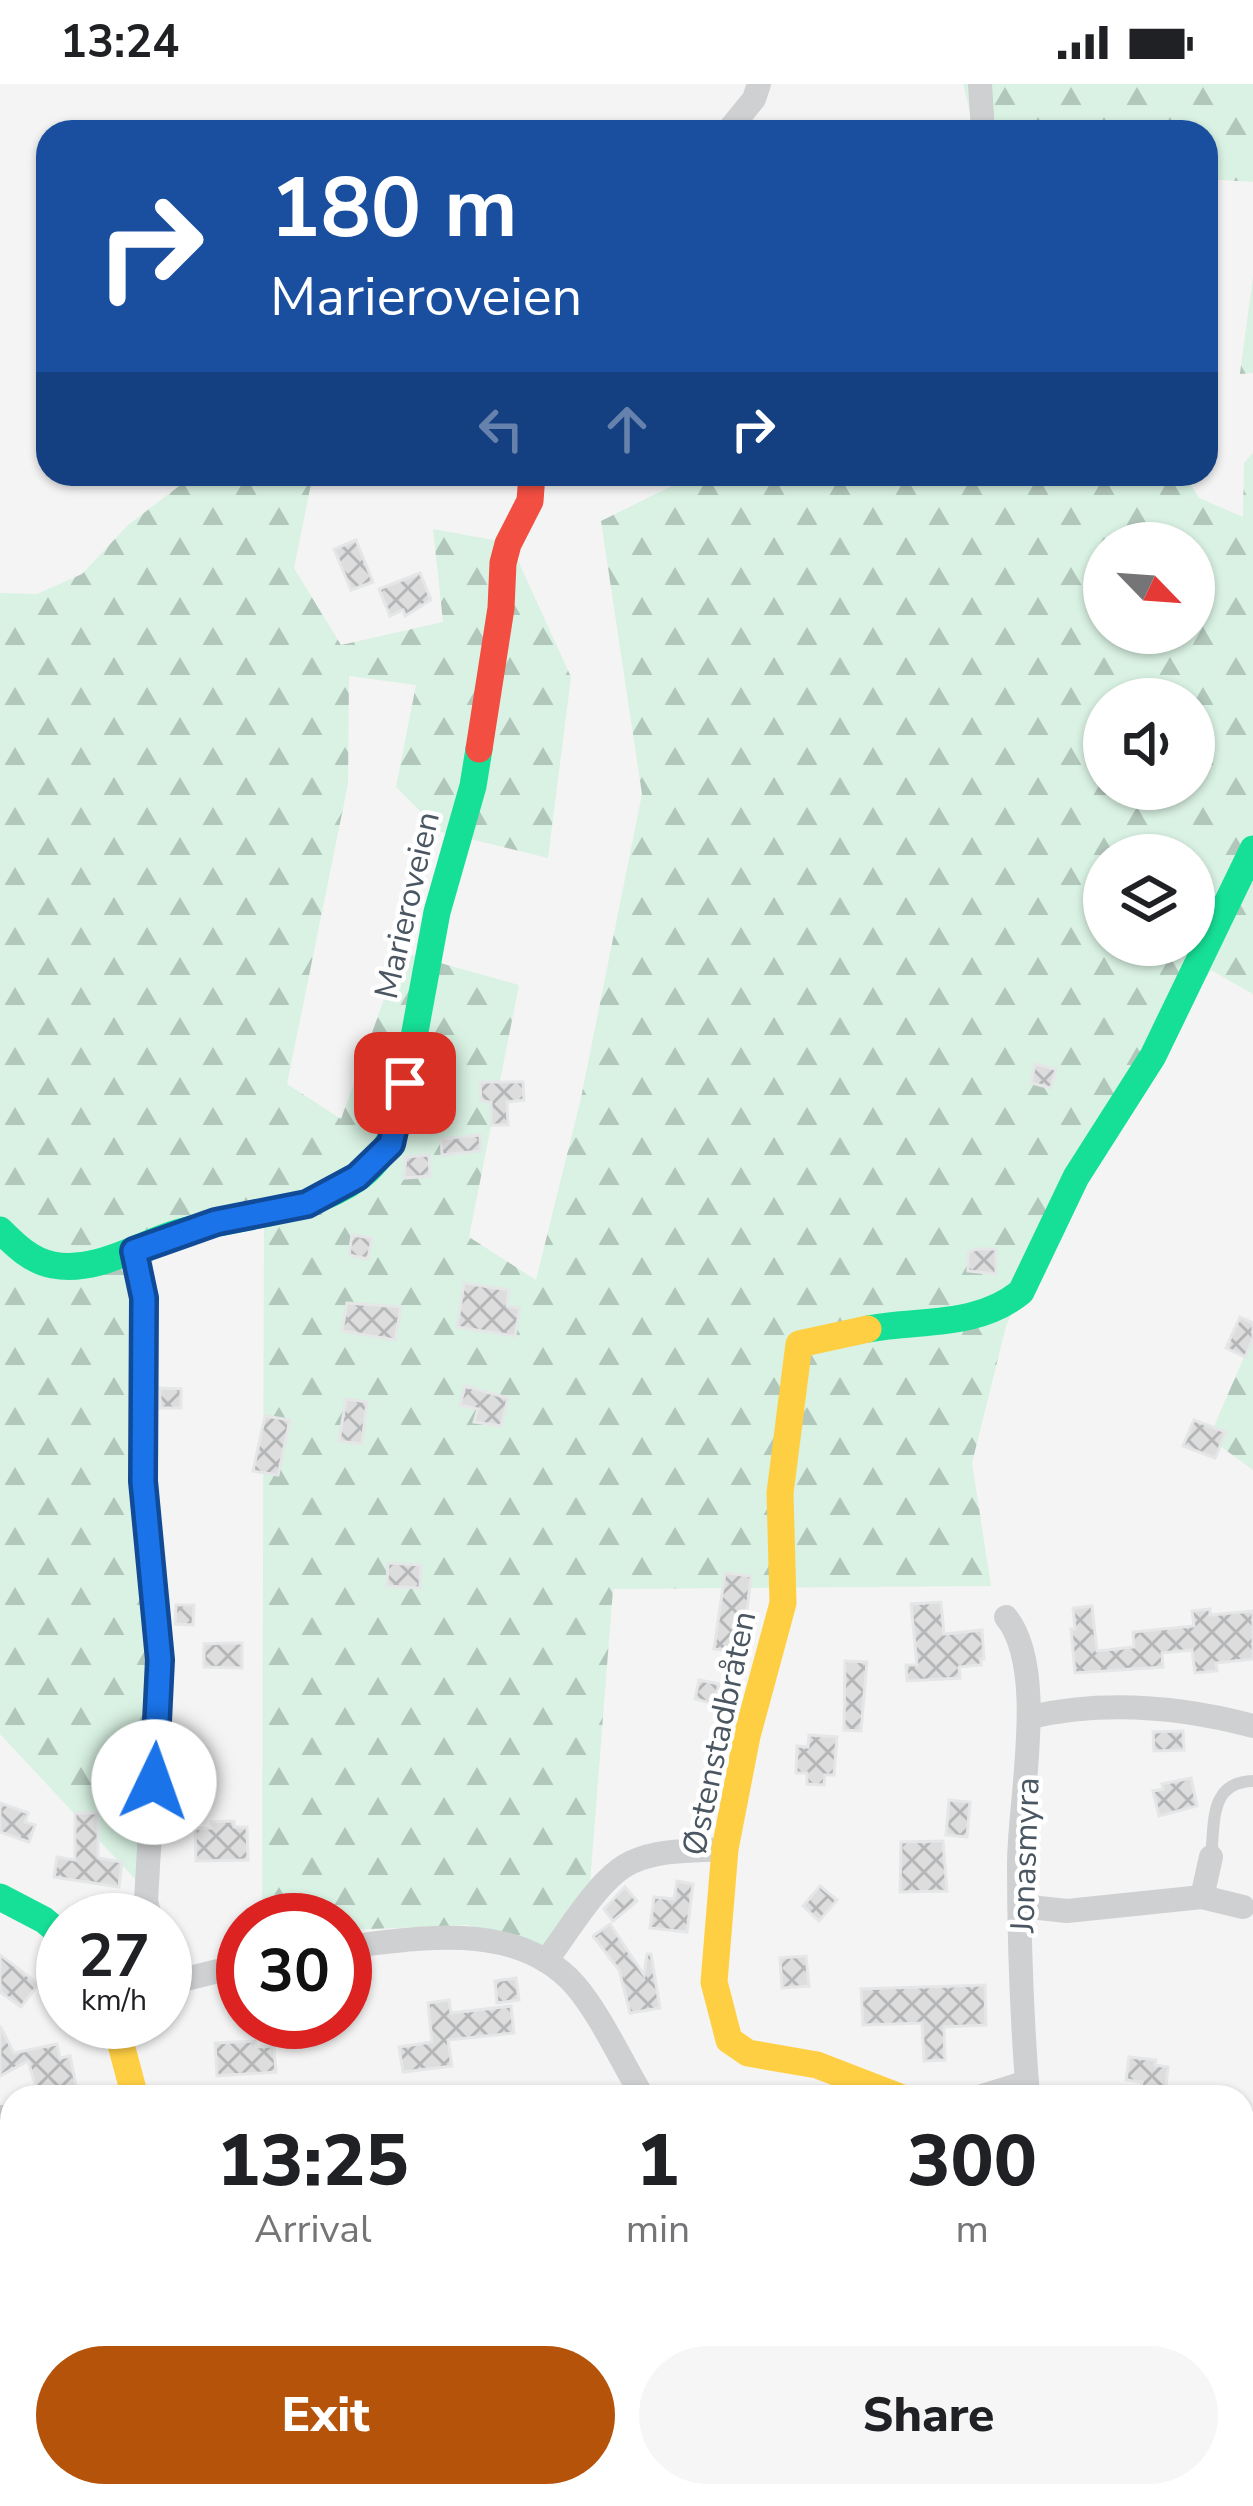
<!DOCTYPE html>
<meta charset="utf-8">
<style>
body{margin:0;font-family:"Nunito Sans",sans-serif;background:#f6f6f6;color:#202124;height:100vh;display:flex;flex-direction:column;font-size:45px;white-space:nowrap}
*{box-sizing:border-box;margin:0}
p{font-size:39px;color:#757577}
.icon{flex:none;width:66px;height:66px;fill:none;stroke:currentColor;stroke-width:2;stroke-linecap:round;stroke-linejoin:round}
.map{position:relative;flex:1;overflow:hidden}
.details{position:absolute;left:0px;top:2001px;width:1254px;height:423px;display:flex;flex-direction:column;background:#fff;border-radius:36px 36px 0 0;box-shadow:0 3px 9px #0004}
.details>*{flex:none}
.guide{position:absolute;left:36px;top:36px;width:1182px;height:366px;border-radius:36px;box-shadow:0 3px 9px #0004;background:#1a4fa0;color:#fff;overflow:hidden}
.needle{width:78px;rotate:115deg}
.controls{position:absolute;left:1083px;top:438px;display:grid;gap:24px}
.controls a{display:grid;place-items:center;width:132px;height:132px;border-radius:50%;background:#fff;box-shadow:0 3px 9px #0004;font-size:60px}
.speed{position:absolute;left:36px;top:1809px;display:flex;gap:24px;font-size:60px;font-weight:700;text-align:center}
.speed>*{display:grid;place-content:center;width:156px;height:156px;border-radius:50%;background:#fff;box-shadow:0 3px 9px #0004;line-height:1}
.speed small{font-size:30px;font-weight:400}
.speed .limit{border:18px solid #d22;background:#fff;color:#111}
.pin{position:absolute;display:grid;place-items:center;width:102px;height:102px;color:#fff;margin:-51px;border-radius:24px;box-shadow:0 6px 18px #0006}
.me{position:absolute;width:132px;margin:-66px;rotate:3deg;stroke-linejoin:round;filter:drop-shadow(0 0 9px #0008)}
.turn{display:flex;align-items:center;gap:42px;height:252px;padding:0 36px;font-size:54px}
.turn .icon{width:156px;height:156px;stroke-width:2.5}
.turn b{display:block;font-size:84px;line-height:102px}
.lanes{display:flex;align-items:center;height:114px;padding:0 36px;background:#0003;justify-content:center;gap:60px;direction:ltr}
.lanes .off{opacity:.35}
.eta{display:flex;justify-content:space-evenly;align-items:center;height:204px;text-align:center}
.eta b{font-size:72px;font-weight:800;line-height:84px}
.primary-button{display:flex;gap:24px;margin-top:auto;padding:24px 36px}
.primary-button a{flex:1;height:138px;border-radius:72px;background:#b45309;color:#fff;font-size:48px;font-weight:800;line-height:138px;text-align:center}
.primary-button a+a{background:#f6f6f6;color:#202124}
.status{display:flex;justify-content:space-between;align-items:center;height:84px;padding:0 60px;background:#fff;direction:ltr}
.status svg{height:33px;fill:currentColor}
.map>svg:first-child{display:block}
</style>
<div class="status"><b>13:24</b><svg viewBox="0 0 49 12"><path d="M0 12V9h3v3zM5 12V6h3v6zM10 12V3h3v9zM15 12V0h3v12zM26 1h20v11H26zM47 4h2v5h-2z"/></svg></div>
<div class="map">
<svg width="1253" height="2422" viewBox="0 0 1253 2422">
<defs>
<pattern id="forest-firs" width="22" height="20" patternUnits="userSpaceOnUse" patternTransform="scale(3)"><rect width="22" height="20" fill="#d9f2e3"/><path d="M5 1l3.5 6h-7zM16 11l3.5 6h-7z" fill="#b2c7bb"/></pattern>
<pattern id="building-cross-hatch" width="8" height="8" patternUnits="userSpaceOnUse" patternTransform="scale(3)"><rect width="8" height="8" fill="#ddddde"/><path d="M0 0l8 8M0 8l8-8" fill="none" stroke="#b5b6b7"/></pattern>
</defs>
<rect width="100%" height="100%" fill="#f4f4f4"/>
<g fill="url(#forest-firs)" fill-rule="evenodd">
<path d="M963 0H1253V98L1206 95V48H975Z"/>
<path d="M1253 193V289L1240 290V289Z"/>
<path d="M1253 369V910L1211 886 1089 1072 1006 1242 972 1379 991 1502 613 1505 589 1812 546 1870 468 1841 345 1846V1836H262L264 1132 153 1168 151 1812 0 1650V509L37 510 82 490 128 441 195 390H313L294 484 341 561 443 538 433 445 510 459 571 593 548 774 441 748 396 703 416 601 349 592 348 700 287 1000 341 1035 401 868 519 901 469 1153 536 1196 581 1014 642 710 601 437 696 390H1184L1199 414 1243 433 1244 379ZM1104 459H1194V549H1104ZM1104 615H1194V705H1104ZM1104 771H1194V861H1104Z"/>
<path d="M1253 1252V1386L1209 1354Z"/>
</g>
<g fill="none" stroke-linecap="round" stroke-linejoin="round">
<path stroke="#aee2f0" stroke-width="6" d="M313 2422 316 2412"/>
</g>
<g fill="url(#building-cross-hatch)" stroke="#e5e6e7" stroke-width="3">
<path d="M356 456 373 498 351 506 334 465Z"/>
<path d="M420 489 431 516 405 532 403 526 390 532 379 505Z"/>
<path d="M1035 980 1056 985 1051 1004 1031 999Z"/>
<path d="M480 998H523L524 1016 507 1018 508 1041H491V1018L481 1017Z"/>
<path d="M480 1051 481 1067 442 1071 441 1055Z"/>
<path d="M429 1071 430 1092 404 1094 406 1073Z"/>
<path d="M352 1151 372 1154 368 1175 349 1171Z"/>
<path d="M977 1165H996V1190L968 1187V1168Z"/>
<path d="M464 1199 509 1206 507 1222 520 1224 515 1252 457 1243Z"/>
<path d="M347 1219 401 1223 395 1256 342 1247Z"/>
<path d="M1240 1233 1253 1239V1256L1245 1273 1226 1264Z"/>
<path d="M465 1302 508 1314 501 1342 474 1338 478 1325 460 1321Z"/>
<path d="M160 1304 181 1305V1324H160Z"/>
<path d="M346 1315 367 1318 362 1360 339 1357Z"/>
<path d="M265 1332 290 1336 278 1391 253 1387Z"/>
<path d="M1194 1336 1226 1348 1215 1374 1183 1362Z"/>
<path d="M388 1479 421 1481 420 1504 387 1502Z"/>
<path d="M725 1489 751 1492 746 1535 756 1537 748 1569 714 1565Z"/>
<path d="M941 1518 944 1550 982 1546 984 1575H981V1581L959 1583 960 1594 907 1597 906 1581H917L911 1520Z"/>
<path d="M176 1521H194L193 1541 175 1540Z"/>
<path d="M1092 1522 1097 1567 1134 1563 1133 1548 1194 1542 1192 1527 1210 1525V1531L1253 1527V1575L1216 1579 1217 1587 1195 1589 1192 1566 1162 1569 1163 1583 1075 1589 1071 1545H1075L1073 1524Z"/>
<path d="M226 1559H242V1584L204 1583V1560Z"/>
<path d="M845 1577 867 1578 861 1647 844 1646Z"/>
<path d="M699 1596 719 1600 714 1620 695 1615Z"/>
<path d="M1183 1647 1184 1666 1154 1667 1153 1648Z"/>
<path d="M809 1651 837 1653 834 1691H825L824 1701 807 1700V1689H796L797 1662 808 1663Z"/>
<path d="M1191 1694 1197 1722 1159 1732 1153 1707 1163 1705 1162 1700Z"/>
<path d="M949 1716 970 1718 967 1753 946 1751Z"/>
<path d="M0 1719 28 1729 25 1738 35 1741 29 1758 0 1748Z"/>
<path d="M75 1729H98V1774L122 1778 119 1803 54 1793 57 1773 75 1776Z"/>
<path d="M234 1737V1743H247L248 1776 196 1777 195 1745 211 1744V1738Z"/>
<path d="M943 1757 947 1807 900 1808 901 1758Z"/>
<path d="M677 1797 693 1800 687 1848 650 1844 654 1813 674 1815Z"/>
<path d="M820 1802 837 1816 819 1837 803 1822Z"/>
<path d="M625 1803 637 1817 613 1837 604 1825Z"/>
<path d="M610 1840 644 1891 647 1870H651L660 1924 630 1929 619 1886 593 1852Z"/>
<path d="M0 1871 39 1900 21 1923 0 1908Z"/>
<path d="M806 1872 809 1902 782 1904 780 1874Z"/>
<path d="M516 1894 519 1916 497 1919 495 1897Z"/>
<path d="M985 1901 986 1941 944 1943 945 1976 924 1977 922 1939 863 1941 861 1905Z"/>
<path d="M449 1916 451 1929 511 1922 514 1949 448 1956 452 1982 403 1988 399 1963 432 1958 428 1919Z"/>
<path d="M0 1942 14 1969 57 1960 60 1974 70 1972 77 2006 38 2010 28 1977 0 1992Z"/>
<path d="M255 1957 256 1963 274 1962 276 1988 217 1992 215 1959Z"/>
<path d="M1129 1973 1156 1976 1155 1981 1168 1983 1165 2013 1140 2011 1142 1998 1126 1996Z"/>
</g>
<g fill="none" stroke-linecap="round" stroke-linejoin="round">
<path stroke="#ced0d2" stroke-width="12" d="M1211 1772C1215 1738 1209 1698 1253 1697"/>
<g stroke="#ced0d2" stroke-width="24">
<path d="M980 0 983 48"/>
<path d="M727 48 754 15 759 0"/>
<path d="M134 1167 144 1214V1422L160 1576 146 1817 151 1836"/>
<path d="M1006 1533C1048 1585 1019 1716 1019 1780 1019 1857 1022 1936 1028 2013"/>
<path d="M1031 1633C1105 1616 1181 1623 1253 1642"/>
<path d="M1202 1813 1243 1823"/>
<path d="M1021 1822 1067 1827 1202 1813 1211 1773"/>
<path d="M345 1863C421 1854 517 1836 575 1901 602 1933 621 1977 643 2013"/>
<path d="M546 1877C568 1848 600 1792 632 1778 661 1765 695 1767 725 1765"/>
<path d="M165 1900 243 1881"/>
<path d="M979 2013 1027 1998"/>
<path d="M0 2033 7 2054"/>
<path d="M1242 2173 1253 2174"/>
<path d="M174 2412 198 2422"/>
<path d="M685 2412 687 2422"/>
<path d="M355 2422 357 2419"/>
<path d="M1018 2422V2420"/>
</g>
<g stroke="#16e098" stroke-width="27">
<path d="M0 1146C15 1161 31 1177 53 1181 97 1189 137 1161 177 1149 237 1131 309 1131 361 1092 379 1078 388 1060 398 1040L437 828 473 702 479 665"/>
<path d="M868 1245C922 1235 976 1244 1021 1208L1076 1093 1153 972 1253 765"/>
<path d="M0 1813 44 1836 63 1852"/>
</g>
<g stroke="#ffcf43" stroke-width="27">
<path d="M868 1245 799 1260 780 1409 783 1519 747 1652 725 1765 714 1898 729 1956 748 1969 817 1981 900 2013"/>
<path d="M115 1938 135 2013"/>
<path d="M161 2412V2422"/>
</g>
<path stroke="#f24e42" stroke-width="27" d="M479 665 501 524 503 479 508 460 530 417 532 390"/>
</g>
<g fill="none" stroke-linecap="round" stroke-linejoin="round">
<g stroke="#114b97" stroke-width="30">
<path id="route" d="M154 1698 160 1576 143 1397 144 1214 134 1167 216 1138 307 1120 357 1093 391 1060 405 999"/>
</g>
<use href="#route" stroke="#1a73e8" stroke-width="21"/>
</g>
<g text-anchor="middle" stroke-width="9" stroke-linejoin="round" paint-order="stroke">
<g font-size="33" fill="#4a5661" stroke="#fff">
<text transform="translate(406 821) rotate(-77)" y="12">Marieroveien</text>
<text transform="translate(718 1649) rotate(-78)" y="12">Østenstadbråten</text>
<text transform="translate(1024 1771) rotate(-88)" y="12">Jonasmyra</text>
</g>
</g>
</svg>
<div class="controls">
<a><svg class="needle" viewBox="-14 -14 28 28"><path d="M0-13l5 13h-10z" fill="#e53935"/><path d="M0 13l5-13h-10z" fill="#757577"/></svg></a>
<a><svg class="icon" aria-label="sound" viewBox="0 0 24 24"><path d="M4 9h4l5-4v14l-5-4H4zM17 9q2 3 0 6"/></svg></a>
<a><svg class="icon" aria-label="layers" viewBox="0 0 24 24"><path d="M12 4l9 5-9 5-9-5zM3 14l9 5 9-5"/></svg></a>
</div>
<div class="speed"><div>27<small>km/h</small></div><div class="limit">30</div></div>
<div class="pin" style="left:405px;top:999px;background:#d93025"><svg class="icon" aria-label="arrive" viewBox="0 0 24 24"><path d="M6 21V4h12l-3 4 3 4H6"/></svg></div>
<svg class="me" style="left:154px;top:1698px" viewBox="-20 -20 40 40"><circle r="19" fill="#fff"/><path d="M0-13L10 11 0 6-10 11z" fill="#1a73e8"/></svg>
<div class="guide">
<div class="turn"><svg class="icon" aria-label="right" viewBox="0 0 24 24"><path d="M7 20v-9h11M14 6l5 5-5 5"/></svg><div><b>180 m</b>Marieroveien</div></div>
<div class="lanes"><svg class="icon off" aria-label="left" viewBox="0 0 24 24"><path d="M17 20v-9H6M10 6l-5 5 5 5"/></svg><svg class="icon off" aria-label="ahead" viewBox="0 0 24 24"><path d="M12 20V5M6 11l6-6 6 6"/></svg><svg class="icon" aria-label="right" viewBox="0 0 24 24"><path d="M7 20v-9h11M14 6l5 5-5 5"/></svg></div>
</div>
<section class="details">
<div class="eta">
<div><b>13:25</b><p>Arrival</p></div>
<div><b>1</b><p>min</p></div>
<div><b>300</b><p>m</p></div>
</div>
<div class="primary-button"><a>Exit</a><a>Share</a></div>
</section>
</div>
